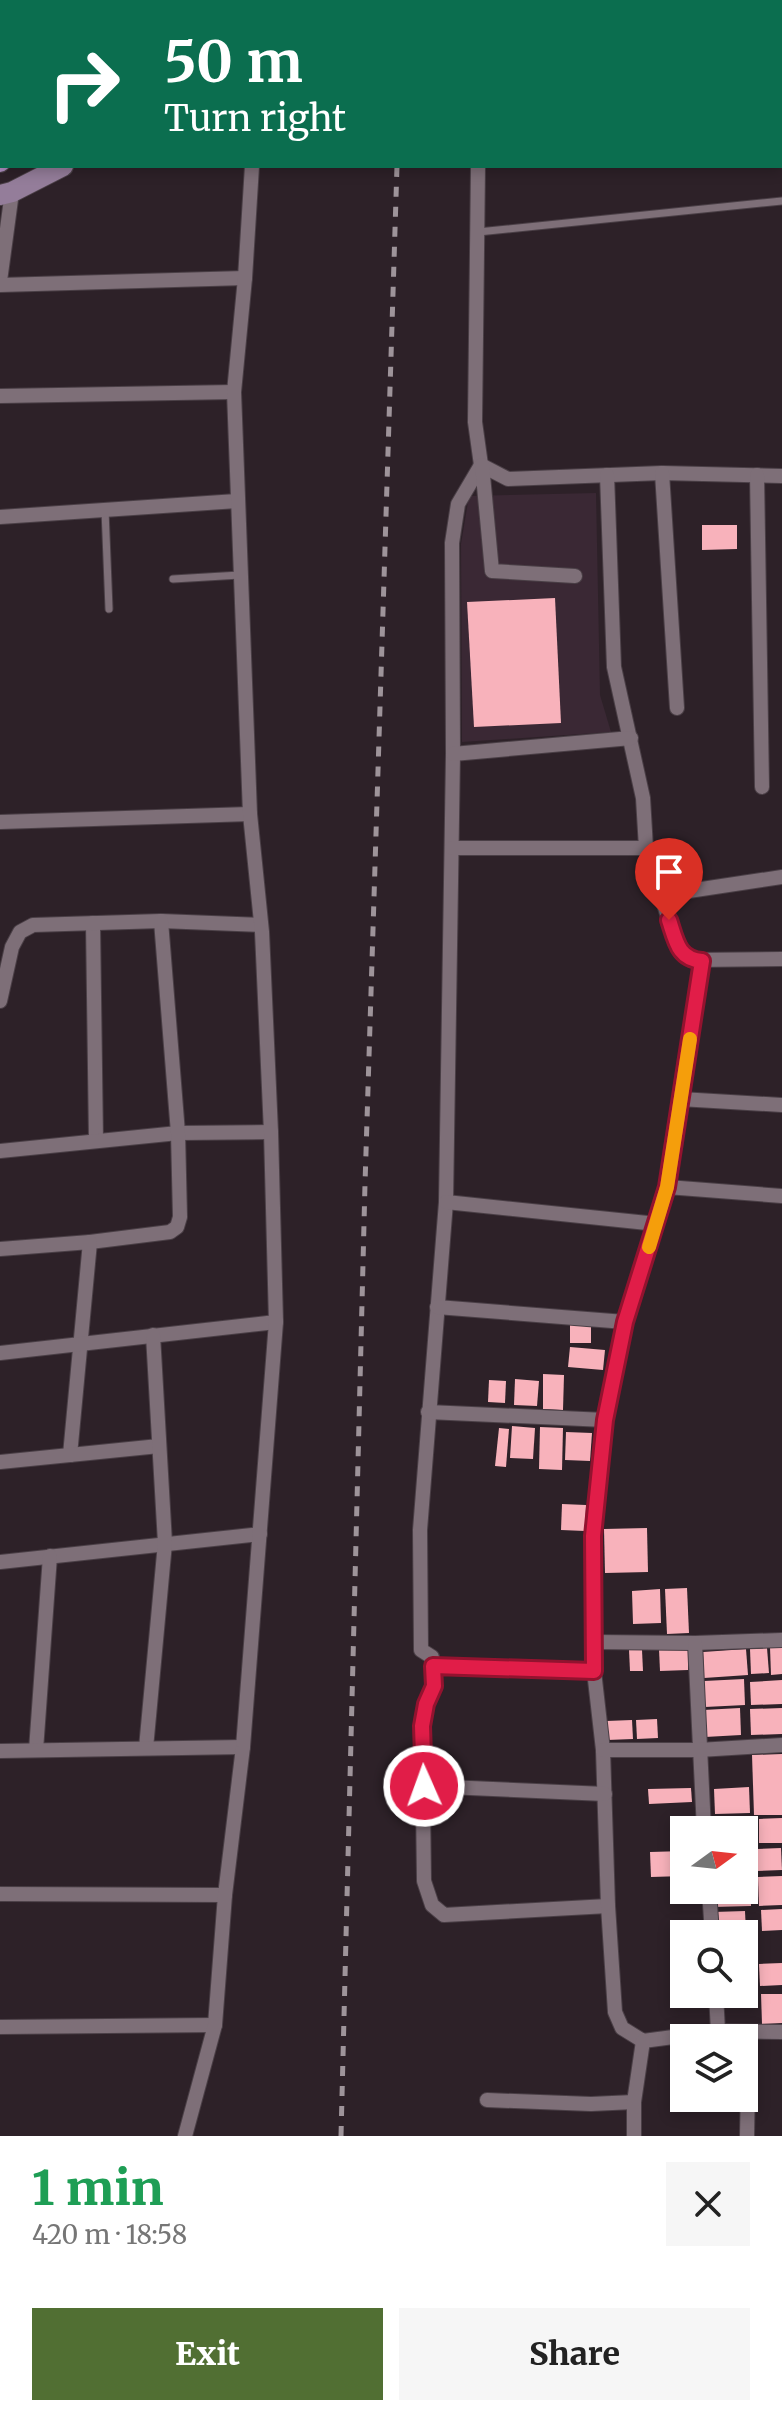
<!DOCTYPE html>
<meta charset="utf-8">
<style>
body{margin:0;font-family:Merriweather,serif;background:#f6f6f6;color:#222;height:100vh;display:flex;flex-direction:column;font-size:30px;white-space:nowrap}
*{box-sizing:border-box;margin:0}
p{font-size:26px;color:#767676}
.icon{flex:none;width:44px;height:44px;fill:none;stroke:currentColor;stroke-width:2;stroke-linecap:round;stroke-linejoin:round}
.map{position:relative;height:2136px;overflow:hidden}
.sheet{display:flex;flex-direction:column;background:#fff;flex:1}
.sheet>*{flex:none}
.guide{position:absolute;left:0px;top:0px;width:782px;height:168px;box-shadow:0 4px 12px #0003;background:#0b6e4f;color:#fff;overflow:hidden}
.needle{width:52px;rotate:75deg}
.tools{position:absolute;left:670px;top:1816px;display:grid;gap:16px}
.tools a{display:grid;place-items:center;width:88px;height:88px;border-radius:0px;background:#fff;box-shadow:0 4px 12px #0003;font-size:40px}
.pin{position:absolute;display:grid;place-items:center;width:68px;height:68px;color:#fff;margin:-82px -34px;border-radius:50% 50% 50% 0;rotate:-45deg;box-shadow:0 0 8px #0007}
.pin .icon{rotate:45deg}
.me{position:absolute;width:88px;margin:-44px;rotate:358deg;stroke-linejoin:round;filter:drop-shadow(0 0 6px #0008)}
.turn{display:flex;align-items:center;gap:28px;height:168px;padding:0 32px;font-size:36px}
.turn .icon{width:104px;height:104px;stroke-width:2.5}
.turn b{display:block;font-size:56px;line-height:68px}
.round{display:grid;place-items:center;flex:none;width:84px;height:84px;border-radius:0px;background:#f6f6f6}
.summary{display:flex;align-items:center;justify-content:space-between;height:136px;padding:0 32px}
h1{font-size:48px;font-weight:800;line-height:60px;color:#1e9e55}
.button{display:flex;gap:16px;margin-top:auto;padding:16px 32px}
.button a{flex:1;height:92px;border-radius:0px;background:#516f33;color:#fff;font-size:32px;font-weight:800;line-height:92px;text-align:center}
.button a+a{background:#f6f6f6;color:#222}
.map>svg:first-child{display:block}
</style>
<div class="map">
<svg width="782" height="2136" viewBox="0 0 782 2136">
<rect width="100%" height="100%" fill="#2d2128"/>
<path fill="#3a2834" d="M596 493 600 695 611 732 462 742 461 544 469 496Z"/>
<g fill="#f8b2bb">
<path d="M702 525H737V549L702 550Z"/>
<path d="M555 598 561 723 474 727 467 602Z"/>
<path d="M570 1324 591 1325V1343H570Z"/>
<path d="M570 1347 605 1350 603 1370 568 1367Z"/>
<path d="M543 1374 564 1375 563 1410 543 1409Z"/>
<path d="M515 1379 539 1381 537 1406 514 1405Z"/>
<path d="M489 1380 506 1381 505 1403 488 1402Z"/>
<path d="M512 1426 535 1428 533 1459 510 1458Z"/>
<path d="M540 1427 563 1428 562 1470 539 1469Z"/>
<path d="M499 1428 509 1429 506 1467 495 1466Z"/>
<path d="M566 1432 592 1433 590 1461 565 1460Z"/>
<path d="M562 1504 586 1505 585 1531 561 1530Z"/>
<path d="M647 1528 648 1572 605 1573 604 1529Z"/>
<path d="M687 1588 689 1633 667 1634 665 1589Z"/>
<path d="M660 1589 661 1623 633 1624 632 1591Z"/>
<path d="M770 1647H782V1674L771 1675Z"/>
<path d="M688 1648V1670L660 1671 659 1649Z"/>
<path d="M767 1648 769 1673 751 1674 750 1649Z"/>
<path d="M746 1649 748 1675 704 1678 703 1652Z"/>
<path d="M629 1650H642L643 1671H630Z"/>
<path d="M744 1679 745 1705 705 1707 704 1681Z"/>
<path d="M782 1680V1704L751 1705 750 1682Z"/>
<path d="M740 1708 741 1735 705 1737 703 1710Z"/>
<path d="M782 1708V1734L751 1735 750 1709Z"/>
<path d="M657 1719 658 1738 637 1739 636 1720Z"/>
<path d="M632 1720 633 1739 607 1740 606 1721Z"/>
<path d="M782 1754V1815H754L752 1755Z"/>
<path d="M749 1787 750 1813 715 1814 714 1789Z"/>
<path d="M691 1788 692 1802 649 1804 648 1789Z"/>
<path d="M745 1817 746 1830H713V1818Z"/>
<path d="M782 1818V1843H759V1819Z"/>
<path d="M781 1848 782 1870 757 1871V1849Z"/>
<path d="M684 1851V1876L651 1877 650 1852Z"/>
<path d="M782 1876V1905L759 1906 758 1877Z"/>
<path d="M744 1879H751V1906L712 1907V1890H744Z"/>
<path d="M782 1909V1930L762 1931 761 1910Z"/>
<path d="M745 1911 746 1933 714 1934 713 1912Z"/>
<rect x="744" y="1938" width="9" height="22"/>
<path d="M782 1963V1985L760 1986 759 1964Z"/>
<path d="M761 1994H782V2023L762 2024Z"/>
</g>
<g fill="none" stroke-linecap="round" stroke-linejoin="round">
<g stroke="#4a3f46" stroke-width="9">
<g id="lane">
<path d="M478 232 782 201"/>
<path d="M105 510 109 609"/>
<path d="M173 579 240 575"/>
</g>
</g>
<g stroke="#4a3f46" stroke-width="16">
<g id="street">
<path d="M231 0V2"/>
<path d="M488 2V0"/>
<path d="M478 166 475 422 481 465 508 479 662 473 782 476"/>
<path d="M0 281 12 192"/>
<path d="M0 285 245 278"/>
<path d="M0 396 234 392"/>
<path d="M481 465 458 504 452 543 453 754 446 1202 420 1530 421 1650 432 1657 434 1686 426 1704 422 1726 424 1881 432 1905 444 1915 608 1906"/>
<path d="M482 465 492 571 575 576"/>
<path d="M662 473 677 708"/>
<path d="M607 475 614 667 643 798 646 848 677 945 682 954 691 960 782 959"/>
<path d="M757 475 762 787"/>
<path d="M0 517 237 501"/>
<path d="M453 754 631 738"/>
<path d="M0 822 250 814"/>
<path d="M452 848H646"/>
<path d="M662 895 782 877"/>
<path d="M93 923 96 1141"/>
<path d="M702 961 667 1187 625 1322 605 1420 593 1536 594 1671 603 1750 608 1906 615 2012 622 2028 643 2041 718 2031 782 2032"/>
<path d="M0 1001 12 947 20 932 33 925 161 921 261 925"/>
<path d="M680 1099 782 1105"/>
<path d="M0 1151 178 1133 271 1132"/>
<path d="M667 1187 782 1196"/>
<path d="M446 1202 657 1224"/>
<path d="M90 1242 170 1232 177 1227 180 1217 178 1133 161 921"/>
<path d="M0 1249 90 1242 70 1455"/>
<path d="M437 1307 625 1322"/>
<path d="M0 1353 276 1322"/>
<path d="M428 1412 605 1420"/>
<path d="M0 1462 159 1446"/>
<path d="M0 1562 260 1534"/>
<path d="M594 1642 695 1643 782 1640"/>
<path d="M695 1643 704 1830"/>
<path d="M433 1666 594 1671"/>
<path d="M146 1748 165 1543 153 1335"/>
<path d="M36 1750 50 1556"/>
<path d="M603 1750H699L782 1745"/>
<path d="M0 1751 243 1747"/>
<path d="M424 1786 605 1794"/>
<path d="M709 1890 712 1934"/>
<path d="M0 1894 225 1895"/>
<path d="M716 1994 718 2031"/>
<path d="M0 2027 215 2025"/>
<path d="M487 2100 591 2104 634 2102"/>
<path d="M185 2136 215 2025 225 1895 243 1747 276 1322 271 1132 262 932 250 814 234 392 245 278 252 166"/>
<path d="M634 2136V2102L643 2041"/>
<path d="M747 2136 749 2032"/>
</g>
</g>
<g stroke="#4a3f46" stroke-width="22">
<g id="secondary">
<path d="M256 2 259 0"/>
<path d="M343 2V0"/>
<path d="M0 133 2 132"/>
<path d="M0 195 12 192 63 166"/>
</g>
</g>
<g stroke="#4a3f46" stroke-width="22">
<g id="primary">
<path d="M319 2 323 0"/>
<path d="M0 162 2 160"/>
</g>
</g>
<use href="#lane" stroke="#7e6f78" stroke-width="7"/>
<use href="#street" stroke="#7e6f78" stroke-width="14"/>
<use href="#secondary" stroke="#947d9a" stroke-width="20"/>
<use href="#primary" stroke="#ab8cbd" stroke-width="20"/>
<g stroke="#9e949a" stroke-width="5" stroke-dasharray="10 10" stroke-linecap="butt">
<path d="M402 2V0"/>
<path d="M341 2136 365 1184 397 166"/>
</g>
</g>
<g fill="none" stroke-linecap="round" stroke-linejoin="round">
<g stroke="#92132f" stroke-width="20">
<path id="route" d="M424 1786 422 1726 426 1704 434 1686 433 1666 594 1671 593 1536 605 1420 625 1322 667 1187 702 961C678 959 676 941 669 920"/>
</g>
<use href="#route" stroke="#e11d48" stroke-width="14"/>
<path stroke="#f59e0b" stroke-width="14" d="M649 1247 667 1187 690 1039"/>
</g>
</svg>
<div class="tools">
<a><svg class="needle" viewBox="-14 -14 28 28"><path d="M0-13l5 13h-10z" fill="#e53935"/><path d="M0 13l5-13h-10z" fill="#767676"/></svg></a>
<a><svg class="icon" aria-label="search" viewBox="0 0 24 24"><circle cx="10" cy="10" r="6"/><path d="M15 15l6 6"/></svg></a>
<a><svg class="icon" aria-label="layers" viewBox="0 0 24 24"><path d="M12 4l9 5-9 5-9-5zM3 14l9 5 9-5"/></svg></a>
</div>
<div class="pin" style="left:669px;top:920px;background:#d93025"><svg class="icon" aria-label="arrive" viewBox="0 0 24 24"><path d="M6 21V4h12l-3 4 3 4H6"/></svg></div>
<svg class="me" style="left:424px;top:1786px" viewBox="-20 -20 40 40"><circle r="17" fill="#e11d48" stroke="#fff" stroke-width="3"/><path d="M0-11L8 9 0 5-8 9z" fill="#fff"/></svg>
<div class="guide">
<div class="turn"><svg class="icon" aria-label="right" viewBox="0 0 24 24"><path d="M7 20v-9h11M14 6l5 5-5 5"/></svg><div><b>50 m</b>Turn right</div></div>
</div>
</div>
<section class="sheet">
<div class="summary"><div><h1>1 min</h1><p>420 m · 18:58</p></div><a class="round"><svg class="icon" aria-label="close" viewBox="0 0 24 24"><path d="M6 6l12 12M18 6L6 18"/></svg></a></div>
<div class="button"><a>Exit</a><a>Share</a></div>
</section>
